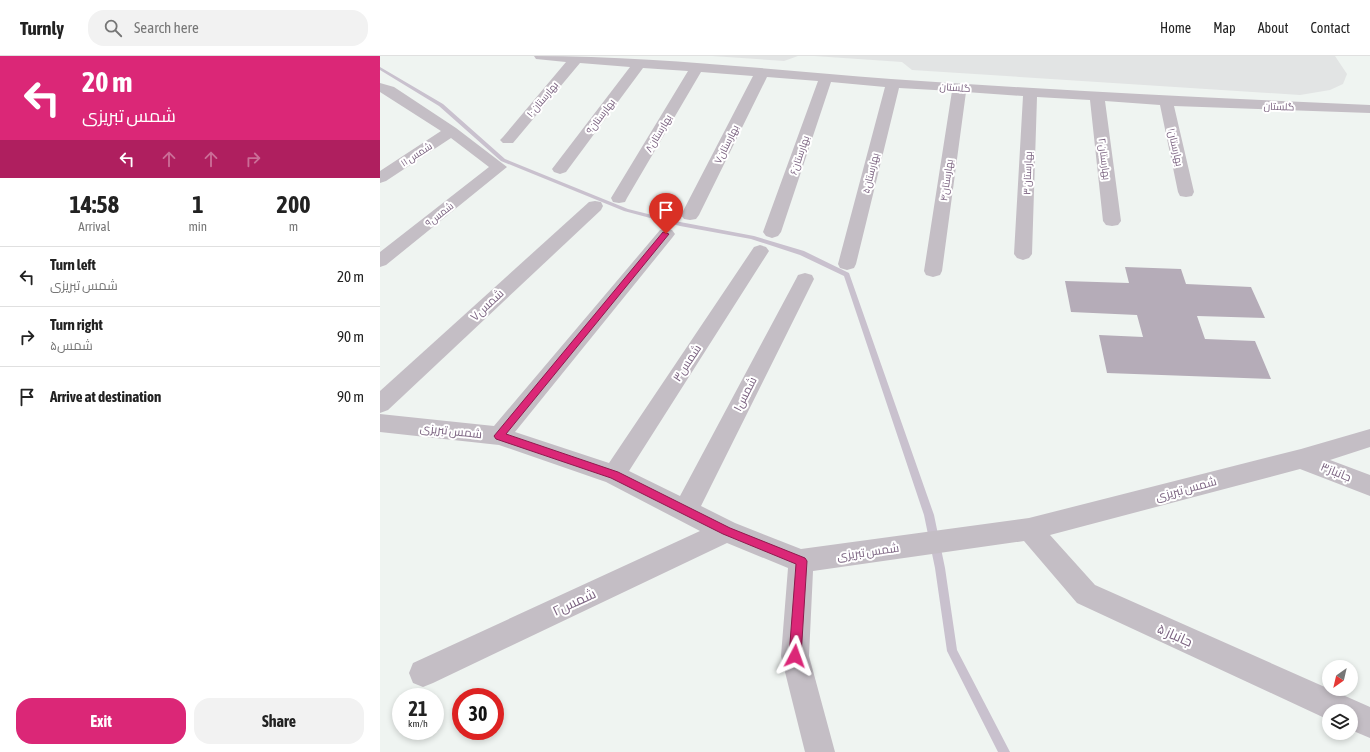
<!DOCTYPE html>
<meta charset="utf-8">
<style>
body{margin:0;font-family:"Asap Condensed",Cairo,sans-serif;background:#f2f2f2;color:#222;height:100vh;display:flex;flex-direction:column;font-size:15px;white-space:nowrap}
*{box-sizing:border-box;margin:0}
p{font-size:13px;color:#767676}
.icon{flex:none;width:22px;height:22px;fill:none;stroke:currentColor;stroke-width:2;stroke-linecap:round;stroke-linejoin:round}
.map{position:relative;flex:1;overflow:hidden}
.side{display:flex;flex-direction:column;background:#fff;width:380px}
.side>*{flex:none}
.guide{background:#db2777;color:#fff;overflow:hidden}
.needle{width:26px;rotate:214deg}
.tools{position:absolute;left:942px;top:604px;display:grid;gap:8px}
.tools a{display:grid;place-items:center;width:36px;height:36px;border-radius:50%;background:#fff;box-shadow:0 2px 6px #0003;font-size:20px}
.speed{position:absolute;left:12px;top:632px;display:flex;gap:8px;font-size:20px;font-weight:700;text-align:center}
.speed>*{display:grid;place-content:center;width:52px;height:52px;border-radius:50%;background:#fff;box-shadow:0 2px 6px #0003;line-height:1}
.speed small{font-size:10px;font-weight:400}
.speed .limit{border:6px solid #d22;background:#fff;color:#111}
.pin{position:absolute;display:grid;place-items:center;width:34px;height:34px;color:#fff;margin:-41px -17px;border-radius:50% 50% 50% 0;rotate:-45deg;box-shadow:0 0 4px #0007}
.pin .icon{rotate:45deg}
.me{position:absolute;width:44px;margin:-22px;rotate:4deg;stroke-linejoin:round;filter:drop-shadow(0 0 3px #0008)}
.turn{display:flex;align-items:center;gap:14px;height:84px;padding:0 16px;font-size:18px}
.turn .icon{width:52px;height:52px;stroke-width:2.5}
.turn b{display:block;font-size:28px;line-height:34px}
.lanes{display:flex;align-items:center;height:38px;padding:0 16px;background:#0003;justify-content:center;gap:20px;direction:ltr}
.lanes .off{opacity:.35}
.eta{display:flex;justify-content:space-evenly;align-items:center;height:68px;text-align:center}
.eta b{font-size:24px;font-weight:700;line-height:28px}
.action{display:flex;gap:8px;margin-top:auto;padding:8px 16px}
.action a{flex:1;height:46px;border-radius:16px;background:#db2777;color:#fff;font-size:16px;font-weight:700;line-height:46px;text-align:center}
.action a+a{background:#f2f2f2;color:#222}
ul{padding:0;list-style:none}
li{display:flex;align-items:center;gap:12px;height:60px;padding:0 16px;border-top:1px solid #e0e0e0}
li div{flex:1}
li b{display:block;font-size:15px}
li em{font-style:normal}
header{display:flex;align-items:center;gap:24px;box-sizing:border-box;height:56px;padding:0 20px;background:#fff;border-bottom:1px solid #e0e0e0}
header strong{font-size:19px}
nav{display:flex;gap:22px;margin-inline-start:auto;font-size:14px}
.search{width:280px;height:36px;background:#f2f2f2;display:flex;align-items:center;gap:10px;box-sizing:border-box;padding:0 14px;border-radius:16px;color:#767676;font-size:15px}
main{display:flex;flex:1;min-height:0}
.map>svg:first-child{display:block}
</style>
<header>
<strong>Turnly</strong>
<div class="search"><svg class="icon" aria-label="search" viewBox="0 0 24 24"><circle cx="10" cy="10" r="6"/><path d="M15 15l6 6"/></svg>Search here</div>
<nav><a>Home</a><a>Map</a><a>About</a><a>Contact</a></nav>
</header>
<main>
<section class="side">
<div class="guide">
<div class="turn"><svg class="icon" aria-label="left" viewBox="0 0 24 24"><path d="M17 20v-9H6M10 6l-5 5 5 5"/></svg><div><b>20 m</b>شمس تبریزی</div></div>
<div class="lanes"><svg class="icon" aria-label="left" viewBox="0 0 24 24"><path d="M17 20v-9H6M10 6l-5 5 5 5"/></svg><svg class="icon off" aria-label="ahead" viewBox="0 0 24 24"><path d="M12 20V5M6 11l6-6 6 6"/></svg><svg class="icon off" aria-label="ahead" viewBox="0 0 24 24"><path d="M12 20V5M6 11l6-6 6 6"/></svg><svg class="icon off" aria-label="right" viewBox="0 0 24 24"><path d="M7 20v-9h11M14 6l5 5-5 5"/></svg></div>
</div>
<div class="eta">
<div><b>14:58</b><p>Arrival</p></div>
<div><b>1</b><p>min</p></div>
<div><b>200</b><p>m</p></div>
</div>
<ul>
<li><svg class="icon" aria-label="left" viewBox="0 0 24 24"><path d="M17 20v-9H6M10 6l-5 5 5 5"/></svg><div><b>Turn left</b><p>شمس تبریزی</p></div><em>20 m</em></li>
<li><svg class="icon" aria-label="right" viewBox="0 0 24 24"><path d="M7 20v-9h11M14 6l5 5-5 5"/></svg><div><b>Turn right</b><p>شمس۵</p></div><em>90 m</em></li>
<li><svg class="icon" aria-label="arrive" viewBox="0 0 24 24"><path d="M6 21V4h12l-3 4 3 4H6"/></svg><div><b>Arrive at destination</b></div><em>90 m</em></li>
</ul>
<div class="action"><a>Exit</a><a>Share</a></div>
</section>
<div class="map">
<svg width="990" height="696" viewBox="0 0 990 696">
<rect width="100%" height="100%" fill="#eff4f1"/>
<g fill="#e2e4e4">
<path d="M332 0H418L404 5Z"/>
<path d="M434 0H955L967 18 963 28 950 34 920 39 532 14 522 6Z"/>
</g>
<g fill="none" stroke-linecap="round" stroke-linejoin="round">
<path fill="#c9c1ce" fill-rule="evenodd" d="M0 11 63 48 125 103 248 153 300 166 374 180 424 195 469 217 554 459 565 512 577 594 630 696H618L567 595 555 512 544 459 464 220 420 199 371 183 300 170 244 155 121 105 59 50 0 14Z"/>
</g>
<path fill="#b5acb8" d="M745 211 801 213 806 228 871 231 885 262 817 260 825 283 875 285 891 323 727 317 719 279 763 281 757 259 691 256 685 225 749 227Z"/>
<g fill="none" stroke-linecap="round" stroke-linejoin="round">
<g fill="#c4bec5" fill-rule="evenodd">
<path d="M154 0C273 0 392 14 511 23 671 34 830 42 990 49V57L794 50 814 136 812 140 806 141 800 140 798 136 780 49 725 45 741 165 738 169 732 170 726 169 723 165 710 44 657 41 652 198 649 202 643 204 637 202 634 198 643 40 586 36 562 215 560 219 553 221 546 219 544 215 572 35 519 32 476 208 474 212 467 214 460 212 458 208 505 31 451 26 401 176 398 180 392 182 386 180 383 176 438 25 387 21 319 159 316 163 310 164 304 163 301 159 373 20 321 16 247 142 245 146 239 147 233 146 231 142 308 15 263 12 186 116 180 118 174 116 172 113 250 11 200 7 133 87H123L120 84 123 81 186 6 156 3Z"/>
<path d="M0 27 14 31 76 72 127 111 6 209 0 211V196L109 111 71 82 6 125 0 127V115L61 75 0 36Z"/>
<path d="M215 145 221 146 223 150 221 154 8 354 0 357V335L209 146Z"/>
<path d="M286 172 292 174 295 178 292 182 135 376 229 407 374 191 380 189 386 191 389 195 249 415 300 440 416 223 418 219 425 217 432 219 434 223 321 450 355 467 421 493 649 462 921 393 990 373V391L950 404 990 419V440L920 413 670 479 715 529 990 651V682L971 674V655H949V664L697 547 644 485 433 515 429 600 455 696H425L401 600 408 512 347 487 53 627 43 631 33 627 29 617 33 607 320 475 226 426 119 389 0 376V358L114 370 280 174Z"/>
</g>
</g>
<path fill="#db2777" stroke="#8e194d" d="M283 176 289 178 126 378 238 416 350 472 425 502 427 505 421 600 419 605 415 606 411 605 409 600 416 508 343 478 231 422 116 383 114 380Z"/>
<g text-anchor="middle" stroke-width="4" stroke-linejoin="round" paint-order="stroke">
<g font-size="10" fill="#7b6380" stroke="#fff">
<text transform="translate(575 31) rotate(4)" y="4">گلستان</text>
<text transform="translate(162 43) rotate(-50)" y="4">بهارستان ۱۰</text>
<text transform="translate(899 50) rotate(2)" y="4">گلستان</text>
<text transform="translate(220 60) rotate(-53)" y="4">بهارستان۹</text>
<text transform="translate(278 77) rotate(-59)" y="4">بهارستان۸</text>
<text transform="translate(346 88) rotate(-63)" y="4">بهارستان۷</text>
<text transform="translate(796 91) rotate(77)" y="4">بهارستان۱</text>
<text transform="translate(36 98) rotate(-33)" y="4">شمس ۱۱</text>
<text transform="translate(419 99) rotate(-71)" y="4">بهارستان۶</text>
<text transform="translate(725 103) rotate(83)" y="4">بهارستان ۲</text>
<text transform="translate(490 117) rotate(-76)" y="4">بهارستان۵</text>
<text transform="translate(647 117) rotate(-88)" y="4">بهارستان ۳</text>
<text transform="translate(566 124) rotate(-82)" y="4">بهارستان۴</text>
<text transform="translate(59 158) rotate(-38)" y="4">شمس۹</text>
</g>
<g font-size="12" fill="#7b6380" stroke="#fff">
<text transform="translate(107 249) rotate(-43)" y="4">شمس۷</text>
<text transform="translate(307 307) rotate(-57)" y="4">شمس۳</text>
<text transform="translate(365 338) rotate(-63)" y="4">شمس۱</text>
<text transform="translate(71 375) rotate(6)" y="4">شمس تبریزی</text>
<text transform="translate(956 416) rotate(22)" y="4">جانباز۳</text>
<text transform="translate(806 433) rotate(-15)" y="4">شمس تبریزی</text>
<text transform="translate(488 496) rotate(-8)" y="4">شمس تبریزی</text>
</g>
<g font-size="14" fill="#7b6380" stroke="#fff">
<text transform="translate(194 546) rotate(-25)" y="5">شمس۲</text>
<text transform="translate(795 579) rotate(24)" y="5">جانباز ۵</text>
</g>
</g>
</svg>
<div class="tools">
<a><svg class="needle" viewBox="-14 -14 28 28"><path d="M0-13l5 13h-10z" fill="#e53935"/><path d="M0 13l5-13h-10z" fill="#767676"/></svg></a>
<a><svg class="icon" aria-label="layers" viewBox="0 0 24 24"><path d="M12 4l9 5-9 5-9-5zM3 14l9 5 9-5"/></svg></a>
</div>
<div class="speed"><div>21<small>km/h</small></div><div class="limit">30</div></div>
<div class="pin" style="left:286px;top:178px;background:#d93025"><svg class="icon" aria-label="arrive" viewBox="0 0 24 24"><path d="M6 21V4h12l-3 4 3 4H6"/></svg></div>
<svg class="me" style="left:415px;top:600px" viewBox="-20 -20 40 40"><path d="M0-17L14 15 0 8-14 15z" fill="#db2777" stroke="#fff" stroke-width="4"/></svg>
</div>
</main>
